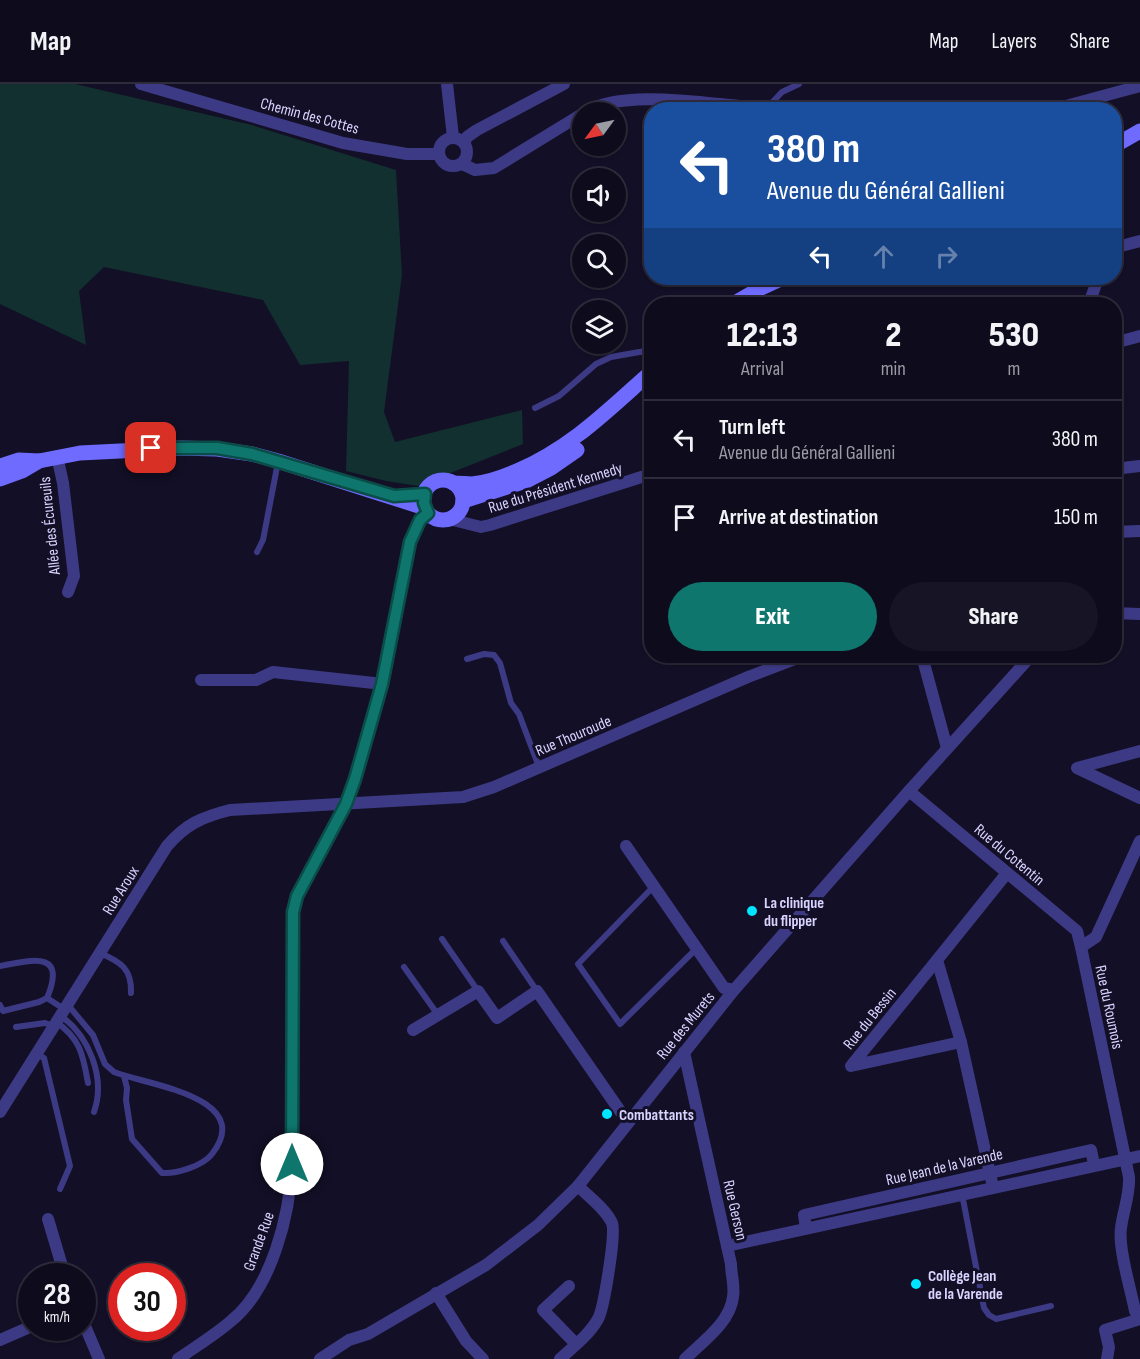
<!DOCTYPE html>
<meta charset="utf-8">
<style>
body{margin:0;font-family:"Sofia Sans Condensed",sans-serif;background:#171425;color:#f1f3f6;height:100vh;display:flex;flex-direction:column;font-size:22px;white-space:nowrap}
*{box-sizing:border-box;margin:0}
p{font-size:20px;color:#9b9ba3}
.icon{flex:none;width:33px;height:33px;fill:none;stroke:currentColor;stroke-width:2;stroke-linecap:round;stroke-linejoin:round}
.map{position:relative;flex:1;overflow:hidden}
.drawer{position:absolute;left:644px;top:213px;width:478px;height:366px;display:flex;flex-direction:column;background:#0e0b1c;border-radius:24px;box-shadow:0 2px 4px #0004,0 0 0 2px #2e2b3b}
.drawer>*{flex:none}
.hud{position:absolute;left:644px;top:18px;width:478px;height:183px;border-radius:24px;box-shadow:0 2px 4px #0004,0 0 0 2px #2e2b3b;background:#1a4fa0;color:#fff;overflow:hidden}
.needle{width:39px;rotate:237deg}
.tools{position:absolute;left:572px;top:18px;display:grid;gap:12px}
.tools a{display:grid;place-items:center;width:54px;height:54px;border-radius:50%;background:#0e0b1c;box-shadow:0 2px 4px #0004,0 0 0 2px #2e2b3b;font-size:30px}
.speed{position:absolute;left:18px;top:1179px;display:flex;gap:12px;font-size:30px;font-weight:700;text-align:center}
.speed>*{display:grid;place-content:center;width:78px;height:78px;border-radius:50%;background:#0e0b1c;box-shadow:0 2px 4px #0004,0 0 0 2px #2e2b3b;line-height:1}
.speed small{font-size:15px;font-weight:400}
.speed .limit{border:9px solid #d22;background:#fff;color:#111}
.pin{position:absolute;display:grid;place-items:center;width:51px;height:51px;color:#fff;margin:-26px;border-radius:12px;box-shadow:0 3px 9px #0006}
.me{position:absolute;width:66px;margin:-33px;rotate:0deg;stroke-linejoin:round;filter:drop-shadow(0 0 4px #0008)}
.turn{display:flex;align-items:center;gap:21px;height:126px;padding:0 24px;font-size:27px}
.turn .icon{width:78px;height:78px;stroke-width:2.5}
.turn b{display:block;font-size:42px;line-height:51px}
.lanes{display:flex;align-items:center;height:57px;padding:0 24px;background:#0003;justify-content:center;gap:30px;direction:ltr}
.lanes .off{opacity:.35}
.eta{display:flex;justify-content:space-evenly;align-items:center;height:102px;text-align:center}
.eta b{font-size:36px;font-weight:800;line-height:42px}
.primary-button{display:flex;gap:12px;margin-top:auto;padding:12px 24px}
.primary-button a{flex:1;height:69px;border-radius:36px;background:#0f766e;color:#fff;font-size:24px;font-weight:800;line-height:69px;text-align:center}
.primary-button a+a{background:#171425;color:#f1f3f6}
ul{padding:0;list-style:none}
li{display:flex;align-items:center;gap:18px;height:78px;padding:0 24px;border-top:2px solid #2e2b3b}
li div{flex:1}
li b{display:block;font-size:22px}
li em{font-style:normal}
header{display:flex;align-items:center;gap:36px;box-sizing:border-box;height:84px;padding:0 30px;background:#0e0b1c;border-bottom:2px solid #2e2b3b}
header strong{font-size:28px}
nav{display:flex;gap:33px;margin-inline-start:auto;font-size:21px}
.map>svg:first-child{display:block}
</style>
<header>
<strong>Map</strong>
<nav><a>Map</a><a>Layers</a><a>Share</a></nav>
</header>
<div class="map">
<svg width="1140" height="1275" viewBox="0 0 1140 1275">
<rect width="100%" height="100%" fill="#130f26"/>
<path fill="#12302f" d="M0 0H75L252 41 396 86 402 191 384 328 395 358 522 326 523 360 418 402 386 397 346 387 349 277 300 281 263 216 104 183 79 207 86 261 0 220Z"/>
<g fill="none" stroke-linecap="round" stroke-linejoin="round">
<g stroke="#3d3a85" stroke-width="6">
<path d="M767 24 782 8 799 0"/>
<path d="M535 324 559 312 596 280 611 273 651 266"/>
<path d="M257 468 263 456 278 378"/>
<path d="M467 575 484 570 494 571 500 579 511 619 519 630 539 683"/>
<path d="M654 802 578 880 620 940 696 865"/>
<path d="M442 855 478 907"/>
<path d="M503 857 537 907"/>
<path d="M100 869C121 878 132 885 131 909"/>
<path d="M0 882C32 876 67 866 47 914L39 918 3 927 0 921"/>
<path d="M404 883 438 931"/>
<path d="M47 914 64 925"/>
<path d="M68 921 93 951 105 980 114 988C147 1001 256 1013 212 1070 203 1082 176 1090 162 1089L132 1055 126 1016 127 1004 124 992"/>
<path d="M61 932C89 952 106 994 94 1028"/>
<path d="M56 938C81 955 83 972 88 999"/>
<path d="M16 943 45 939 54 942"/>
<path d="M36 970 44 974 70 1082 60 1105"/>
<path d="M962 1110 984 1224 989 1231 996 1235 1051 1222"/>
</g>
<g stroke="#3d3a85" stroke-width="12">
<path d="M141 0 343 59 407 70H439"/>
<path d="M447 0 453 53"/>
<path d="M1051 26 1140 2"/>
<path d="M584 28C629 3 715 22 765 24 790 25 814 24 839 26"/>
<circle cx="453" cy="68" r="14"/>
<path d="M464 59 467 53 477 46 564 0"/>
<path d="M462 80 475 86 494 84 582 30"/>
<path d="M1114 168 1121 162 1140 157"/>
<path d="M1089 220 1098 194"/>
<path d="M1114 259 1140 252"/>
<path d="M57 372 63 399 74 492 68 508"/>
<path d="M1114 385 1140 382"/>
<path d="M449 435 481 443 490 441 651 390"/>
<path d="M1114 448 1140 447"/>
<path d="M1114 529 1140 530"/>
<path d="M922 572 947 664"/>
<path d="M201 596H256L273 588 383 600"/>
<path d="M1140 667 1077 684 1140 714"/>
<path d="M909 707 1077 847 1081 863"/>
<path d="M626 762 724 904 734 906"/>
<path d="M937 876 851 982 961 958"/>
<path d="M413 946 478 907 497 934 537 907 627 1037"/>
<path d="M684 968 731 1180C731 1191 735 1202 733 1213 730 1239 702 1258 685 1275"/>
<path d="M0 1028 167 762C186 740 202 733 230 726L463 713 494 703 748 593 803 572"/>
<path d="M993 1103 961 958 937 876 1007 789"/>
<path d="M48 1135 65 1192"/>
<path d="M806 1144 804 1131 1091 1066 1094 1080"/>
<path d="M727 1162 1140 1072"/>
<path d="M569 1202 543 1226 576 1260"/>
<path d="M436 1209 466 1257 483 1275"/>
<path d="M82 1235 99 1275"/>
<path d="M0 1256 32 1242"/>
<path d="M178 1275C195 1263 215 1251 231 1237 272 1204 290 1130 292 1080L293 828 297 812 346 720 355 695 383 600 410 458 420 436 428 429"/>
<path d="M320 1275 349 1256 368 1250 486 1181 538 1141 578 1102 734 906 909 707 1031 572"/>
<path d="M560 1275C573 1263 589 1251 598 1235 604 1224 616 1150 612 1139 606 1125 588 1112 578 1102"/>
<path d="M1107 1275 1109 1263 1105 1246 1140 1235 1135 1227C1131 1206 1118 1164 1121 1144 1123 1127 1130 1111 1129 1093L1081 863 1096 853 1140 757"/>
</g>
<g stroke="#6f6bff" stroke-width="15">
<path d="M1114 62 1140 47"/>
<path d="M733 220 759 205 783 194"/>
<path d="M0 382 19 376 39 377 80 369 180 364 217 365 252 370 278 377 425 424"/>
<path d="M0 395 22 387 39 377"/>
<circle cx="443" cy="416" r="20"/>
<path d="M453 399C460 399 466 400 472 400 487 399 503 393 517 387 572 363 607 327 651 288"/>
<path d="M463 417 526 397 551 384 577 366"/>
</g>
</g>
<g fill="none" stroke-linecap="round" stroke-linejoin="round">
<g stroke="#0a4d48" stroke-width="15">
<path id="route" d="M151 364H217L252 370 394 412 425 410 424 419 428 429 420 436 410 458 382 600 355 695 346 720 297 812 293 828 292 1080"/>
</g>
<use href="#route" stroke="#0f766e" stroke-width="10"/>
</g>
<g fill="#00e5ff" stroke="#130f26" stroke-width="2">
<circle cx="752" cy="827" r="6"/>
<circle cx="607" cy="1030" r="6"/>
<circle cx="916" cy="1200" r="6"/>
</g>
<g text-anchor="middle" stroke-width="6" stroke-linejoin="round" paint-order="stroke">
<g font-size="16" fill="#d9d4ff" stroke="#130f26">
<text transform="translate(310 31) rotate(15)" y="6">Chemin des Cottes</text>
<text transform="translate(555 403) rotate(-17)" y="6">Rue du Président Kennedy</text>
<text transform="translate(49 442) rotate(-96)" y="6">Allée des Écureuils</text>
<text transform="translate(573 651) rotate(-23)" y="6">Rue Thouroude</text>
<text transform="translate(1010 770) rotate(40)" y="6">Rue du Cotentin</text>
<text transform="translate(120 806) rotate(-58)" y="6">Rue Aroux</text>
<text transform="translate(1110 923) rotate(78)" y="6">Rue du Roumois</text>
<text transform="translate(869 934) rotate(-51)" y="6">Rue du Bessin</text>
<text transform="translate(685 941) rotate(-51)" y="6">Rue des Murets</text>
<text transform="translate(944 1082) rotate(-13)" y="6">Rue Jean de la Varende</text>
<text transform="translate(736 1126) rotate(77)" y="6">Rue Gerson</text>
<text transform="translate(258 1157) rotate(-70)" y="6">Grande Rue</text>
</g>
<g font-size="16" font-weight="bold" fill="#d9d4ff" stroke="#130f26" text-anchor="start">
<text x="764" y="824">La clinique<tspan x="764" dy="18">du flipper</tspan></text>
<text x="619" y="1036">Combattants</text>
<text x="928" y="1197">Collège Jean<tspan x="928" dy="18">de la Varende</tspan></text>
</g>
</g>
</svg>
<div class="tools">
<a><svg class="needle" viewBox="-14 -14 28 28"><path d="M0-13l5 13h-10z" fill="#e53935"/><path d="M0 13l5-13h-10z" fill="#9b9ba3"/></svg></a>
<a><svg class="icon" aria-label="sound" viewBox="0 0 24 24"><path d="M4 9h4l5-4v14l-5-4H4zM17 9q2 3 0 6"/></svg></a>
<a><svg class="icon" aria-label="search" viewBox="0 0 24 24"><circle cx="10" cy="10" r="6"/><path d="M15 15l6 6"/></svg></a>
<a><svg class="icon" aria-label="layers" viewBox="0 0 24 24"><path d="M12 4l9 5-9 5-9-5zM3 14l9 5 9-5"/></svg></a>
</div>
<div class="speed"><div>28<small>km/h</small></div><div class="limit">30</div></div>
<div class="pin" style="left:151px;top:364px;background:#d93025"><svg class="icon" aria-label="arrive" viewBox="0 0 24 24"><path d="M6 21V4h12l-3 4 3 4H6"/></svg></div>
<svg class="me" style="left:292px;top:1080px" viewBox="-20 -20 40 40"><circle r="19" fill="#fff"/><path d="M0-13L10 11 0 6-10 11z" fill="#0f766e"/></svg>
<div class="hud">
<div class="turn"><svg class="icon" aria-label="left" viewBox="0 0 24 24"><path d="M17 20v-9H6M10 6l-5 5 5 5"/></svg><div><b>380 m</b>Avenue du Général Gallieni</div></div>
<div class="lanes"><svg class="icon" aria-label="left" viewBox="0 0 24 24"><path d="M17 20v-9H6M10 6l-5 5 5 5"/></svg><svg class="icon off" aria-label="ahead" viewBox="0 0 24 24"><path d="M12 20V5M6 11l6-6 6 6"/></svg><svg class="icon off" aria-label="right" viewBox="0 0 24 24"><path d="M7 20v-9h11M14 6l5 5-5 5"/></svg></div>
</div>
<section class="drawer">
<div class="eta">
<div><b>12:13</b><p>Arrival</p></div>
<div><b>2</b><p>min</p></div>
<div><b>530</b><p>m</p></div>
</div>
<ul>
<li><svg class="icon" aria-label="left" viewBox="0 0 24 24"><path d="M17 20v-9H6M10 6l-5 5 5 5"/></svg><div><b>Turn left</b><p>Avenue du Général Gallieni</p></div><em>380 m</em></li>
<li><svg class="icon" aria-label="arrive" viewBox="0 0 24 24"><path d="M6 21V4h12l-3 4 3 4H6"/></svg><div><b>Arrive at destination</b></div><em>150 m</em></li>
</ul>
<div class="primary-button"><a>Exit</a><a>Share</a></div>
</section>
</div>
